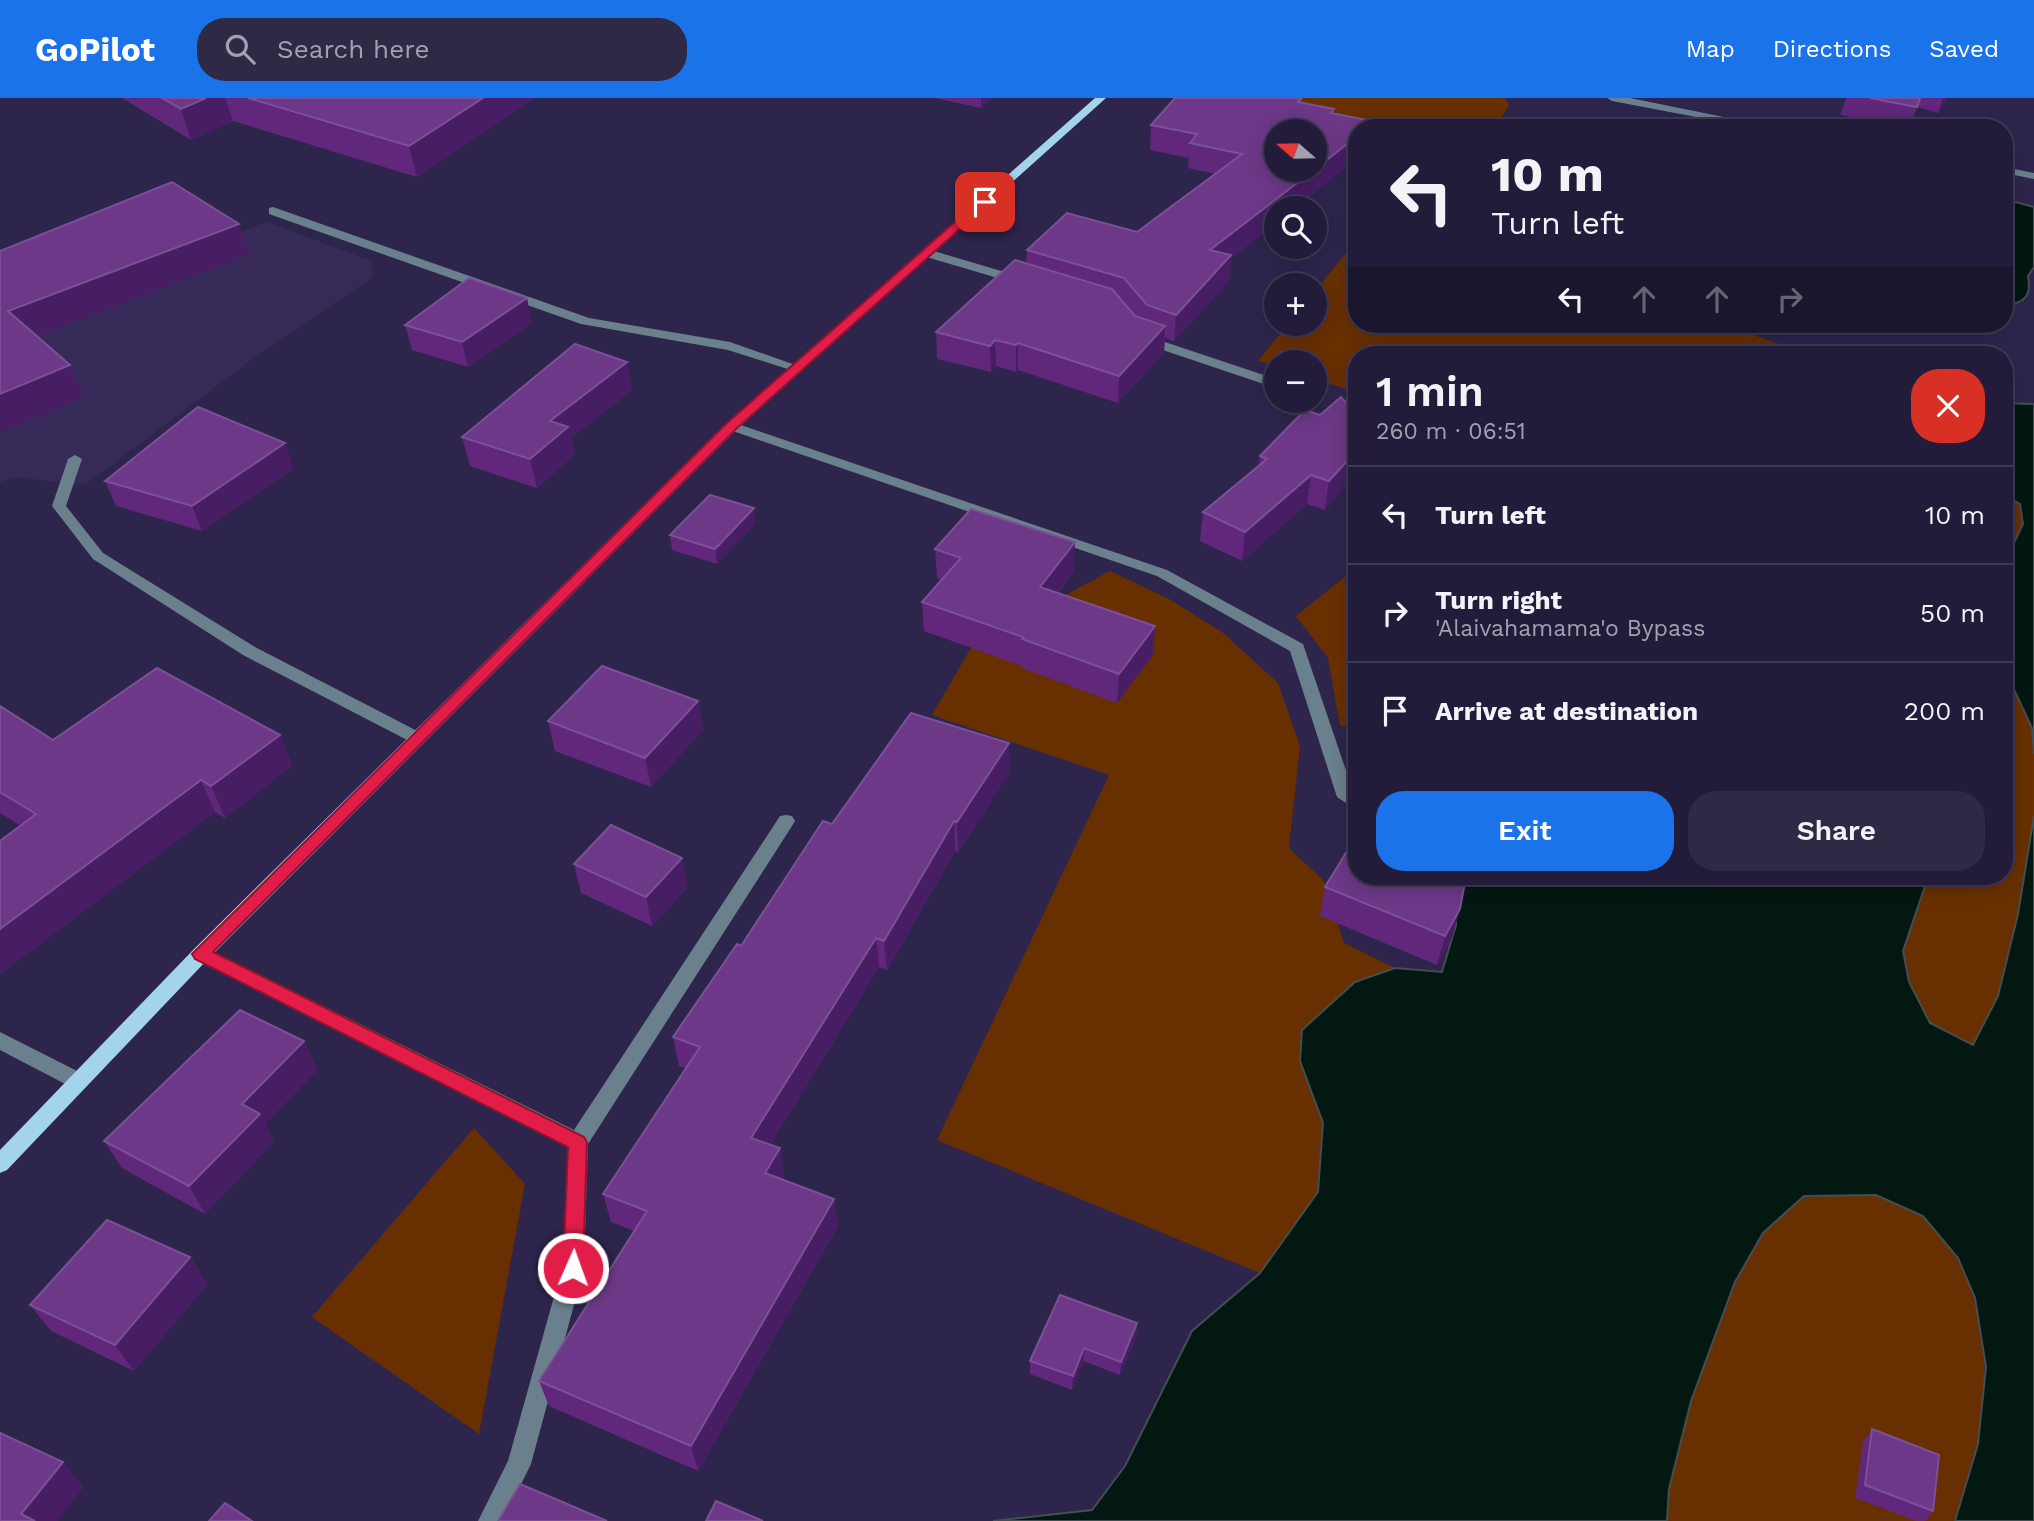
<!DOCTYPE html>
<meta charset="utf-8">
<style>
body{margin:0;font-family:"Work Sans",sans-serif;background:#2e2945;color:#f1f3f6;height:100vh;display:flex;flex-direction:column;font-size:26px;white-space:nowrap}
*{box-sizing:border-box;margin:0}
p{font-size:23px;color:#a2a1af}
.icon{flex:none;width:38px;height:38px;fill:none;stroke:currentColor;stroke-width:2;stroke-linecap:round;stroke-linejoin:round}
.map{position:relative;flex:1;overflow:hidden}
.drawer{position:absolute;left:1348px;top:248px;width:665px;height:539px;display:flex;flex-direction:column;background:#221c3a;border-radius:28px;box-shadow:0 4px 18px #0003,0 0 0 2px #3f3a54}
.drawer>*{flex:none}
.banner{position:absolute;left:1348px;top:21px;width:665px;height:214px;border-radius:28px;box-shadow:0 4px 18px #0003,0 0 0 2px #3f3a54;background:#221c3a;color:#f1f3f6;overflow:hidden}
.needle{width:46px;rotate:290deg}
.buttons{position:absolute;left:1264px;top:21px;display:grid;gap:14px}
.buttons a{display:grid;place-items:center;width:63px;height:63px;border-radius:50%;background:#221c3a;box-shadow:0 4px 18px #0003,0 0 0 2px #3f3a54;font-size:35px}
.pin{position:absolute;display:grid;place-items:center;width:60px;height:60px;color:#fff;margin:-30px;border-radius:14px;box-shadow:0 4px 10px #0006}
.me{position:absolute;width:77px;margin:-38px;rotate:2deg;stroke-linejoin:round;filter:drop-shadow(0 0 5px #0008)}
.turn{display:flex;align-items:center;gap:24px;height:147px;padding:0 28px;font-size:32px}
.turn .icon{width:91px;height:91px;stroke-width:2.5}
.turn b{display:block;font-size:49px;line-height:60px}
.lanes{display:flex;align-items:center;height:66px;padding:0 28px;background:#0003;justify-content:center;gap:35px;direction:ltr}
.lanes .off{opacity:.35}
.round{display:grid;place-items:center;flex:none;width:74px;height:74px;border-radius:28px;background:#2e2945}
.summary{display:flex;align-items:center;justify-content:space-between;height:119px;padding:0 28px}
h1{font-size:42px;font-weight:600;line-height:52px}
.action{display:flex;gap:14px;margin-top:auto;padding:14px 28px}
.action a{flex:1;height:80px;border-radius:28px;background:#1a73e8;color:#fff;font-size:28px;font-weight:600;line-height:80px;text-align:center}
.action a+a{background:#2e2945;color:#f1f3f6}
ul{padding:0;list-style:none}
li{display:flex;align-items:center;gap:21px;height:98px;padding:0 28px;border-top:2px solid #3f3a54}
li div{flex:1}
li b{display:block;font-size:26px}
li em{font-style:normal}
header{display:flex;align-items:center;gap:42px;box-sizing:border-box;height:98px;padding:0 35px;background:#1a73e8;color:#fff}
header strong{font-size:33px}
nav{display:flex;gap:38px;margin-inline-start:auto;font-size:24px}
.search{width:490px;height:63px;background:#2e2945;display:flex;align-items:center;gap:18px;box-sizing:border-box;padding:0 24px;border-radius:28px;color:#a2a1af;font-size:26px}
.map>svg:first-child{display:block}
</style>
<header>
<strong>GoPilot</strong>
<div class="search"><svg class="icon" aria-label="search" viewBox="0 0 24 24"><circle cx="10" cy="10" r="6"/><path d="M15 15l6 6"/></svg>Search here</div>
<nav><a>Map</a><a>Directions</a><a>Saved</a></nav>
</header>
<div class="map">
<svg width="2034" height="1423" viewBox="0 0 2034 1423">
<rect width="100%" height="100%" fill="#2e254d"/>
<path fill="#362a59" d="M267 124 372 163 373 179 251 262 85 387 15 379 0 384V223Z"/>
<g fill="#683001">
<path d="M1301 0H1505L1509 8 1493 30H1379L1292 10Z"/>
<path d="M1356 143V226H1724L1808 257H1356V294L1314 281V264H1276V268L1258 263 1288 226H1314V194Z"/>
<path d="M2004 398 2020 406 2034 401 2004 480Z"/>
<path d="M1356 470V629L1340 628 1328 560 1296 518Z"/>
<path d="M1110 473 1169 501 1222 534 1278 585 1300 648 1289 750 1324 783 1344 845 1395 870 1441 874 1456 827V799L1467 779 1433 1409 993 1423 1092 1411 1125 1368 1192 1233 1260 1175 937 1042 1109 677 932 617 972 548Z"/>
<path d="M2004 570 2032 629 2034 628V1173L1930 925 1909 884 1903 853 1928 779H2004Z"/>
<path d="M474 1030 525 1086 479 1336 312 1219Z"/>
<path d="M1876 1097C1890 1104 1913 1109 1925 1120 1985 1176 1993 1269 1978 1346 1973 1372 1963 1398 1955 1423H1667L1669 1391 1691 1303 1735 1184 1763 1135 1804 1098Z"/>
</g>
<g fill="#041812" stroke="#424e52" stroke-width="2">
<path d="M2004 101 2034 109V169L2028 178C2032 199 2024 205 2004 208Z"/>
<path d="M2004 305 2034 306V656L2032 630 2004 570V466L2023 426 2020 406 2004 398Z"/>
<path d="M2034 718V1423H1955L1978 1346 1986 1269 1975 1200 1958 1160 1923 1118 1876 1097 1804 1098 1763 1135 1735 1184 1691 1303 1669 1391 1667 1423H993L1092 1412 1125 1368 1192 1233 1260 1175 1318 1094 1323 1025 1300 963 1302 932 1355 884 1395 870 1442 874 1456 827V799L1467 779H1928L1903 853 1909 884 1930 925 1973 947 1998 898 2018 816Z"/>
</g>
<g fill="none" stroke-linecap="round" stroke-linejoin="round">
<g fill="#6a808c" fill-rule="evenodd">
<path d="M1607 0H1630L1778 30H1754L1612 3Z"/>
<path d="M2004 69 2034 75V81L2004 75Z"/>
<path d="M273 109 589 220 730 244 804 270 797 274 728 252 581 226 269 116V110Z"/>
<path d="M927 151 1025 180 1027 183 1021 187 923 158 921 155Z"/>
<path d="M1144 237 1276 281V290L1139 244V238Z"/>
<path d="M732 324 1167 472 1303 546 1355 699 1352 703 1346 705 1337 699 1290 553 1157 478 727 331V325Z"/>
<path d="M75 357 82 361 66 408 103 455 255 549 423 636 425 640 423 644H411L243 557 93 461 52 408 68 361Z"/>
<path d="M786 717 792 718 795 723 792 728 588 1046 584 1170 531 1366 503 1423H478L508 1363 562 1170 568 1049 194 861 192 856 194 851 201 849 208 851 574 1032 780 718Z"/>
<path d="M0 934 85 977 88 983 85 989 78 991 71 989 0 952Z"/>
</g>
<path fill="#a4d3ed" fill-rule="evenodd" d="M1095 0H1106L737 331 208 861 7 1072 0 1075V1052L194 851 727 325Z"/>
</g>
<g fill="#60277b">
<path d="M122 0H535L417 79 233 23 191 42Z"/>
<path d="M935 0H991L981 10Z"/>
<path d="M1846 0H1947L1938 15 1917 9 1909 30 1840 17Z"/>
<path d="M1301 5 1333 16 1377 24 1376 30H1356V61L1294 110H1276V125L1231 160 1229 183 1174 243 1165 240 1164 255 1118 305 1018 272 1016 274 996 268 991 274 937 261 936 234 1026 166 1027 152 1137 134 1215 76 1188 70 1189 60 1150 52 1151 27Z"/>
<path d="M532 225 468 269 412 252 405 227Z"/>
<path d="M632 292 571 340 574 357 537 390 470 368 462 339Z"/>
<path d="M1341 299 1325 412 1307 406 1242 463 1200 443 1203 414 1259 368 1260 358 1320 317Z"/>
<path d="M294 370 202 433 116 408 105 383Z"/>
<path d="M756 425 717 466 672 452 670 437Z"/>
<path d="M935 451 1074 473 1058 495 1155 528 1153 557 1117 605 1022 570V568L924 533 922 504 942 482 937 480Z"/>
<path d="M698 603 703 632 651 689 555 653 548 623Z"/>
<path d="M0 608 53 642 280 637 292 668 225 720 215 714 0 876V743L21 728 0 715Z"/>
<path d="M1009 645V675L958 754 955 753 887 872 879 869 770 1047 780 1050 784 1078 782 1082 834 1101 838 1128 698 1373 549 1308 539 1283 634 1133 611 1124 603 1096 686 970 679 968 673 939 832 726Z"/>
<path d="M574 766 688 789 652 828 581 795Z"/>
<path d="M1325 789 1452 840 1437 867 1320 818Z"/>
<path d="M304 943 317 972 265 1026 274 1044 205 1116 122 1070 104 1043Z"/>
<path d="M190 1159 207 1186 134 1273 51 1233 30 1207Z"/>
<path d="M1137 1225 1136 1239 1120 1277 1083 1263 1072 1292 1030 1276V1263Z"/>
<path d="M1872 1331 1933 1413 1925 1423H1916L1855 1400 1863 1344Z"/>
</g>
<g fill="#471e64">
<path d="M206 0H225L233 23 191 42 181 11Z"/>
<path d="M483 0H535L417 79 409 48Z"/>
<path d="M981 0H991L981 10Z"/>
<path d="M1943 0H1947L1938 15Z"/>
<path d="M1377 24 1376 30H1368Z"/>
<path d="M1356 39V61L1294 110H1276V125L1231 160 1229 183 1174 243 1176 217 1210 152Z"/>
<path d="M239 126 249 157 22 244 8 213Z"/>
<path d="M527 200 532 225 468 269 462 244Z"/>
<path d="M1165 228 1164 255 1118 305 1119 278Z"/>
<path d="M995 242 996 268 991 274 990 248Z"/>
<path d="M1018 245V272L1016 274V247Z"/>
<path d="M627 264 632 292 571 340 574 357 537 390 530 361 550 323Z"/>
<path d="M70 267 84 299 0 334V296Z"/>
<path d="M285 345 294 370 202 433 192 408Z"/>
<path d="M1356 353V377L1325 412 1329 383Z"/>
<path d="M1311 377 1307 406 1242 463 1245 434Z"/>
<path d="M754 410 756 425 717 466 715 451Z"/>
<path d="M1075 444 1074 473 1040 518V489Z"/>
<path d="M1155 528 1153 557 1117 605 1119 576Z"/>
<path d="M698 603 703 632 651 689 645 660Z"/>
<path d="M280 637 292 668 225 720 211 688Z"/>
<path d="M1009 645V675L958 754 957 724Z"/>
<path d="M201 682 215 714 0 876V831Z"/>
<path d="M954 723 955 753 887 872 884 843Z"/>
<path d="M682 760 688 789 652 828 646 799Z"/>
<path d="M1460 811 1452 840 1437 867 1445 838Z"/>
<path d="M876 840 879 869 757 1068 751 1040Z"/>
<path d="M304 943 317 972 265 1026 274 1044 205 1116 189 1088 242 1006Z"/>
<path d="M780 1050 784 1078 770 1103 765 1075Z"/>
<path d="M834 1101 838 1128 698 1373 691 1348Z"/>
<path d="M190 1159 207 1186 134 1273 115 1247Z"/>
<path d="M1137 1225 1136 1239 1120 1277 1121 1264Z"/>
<path d="M1084 1250 1083 1263 1072 1292 1073 1278Z"/>
<path d="M63 1364 84 1389 57 1423H28L21 1416Z"/>
</g>
<g fill="#6c3887" stroke="#7c5096" stroke-width="2">
<path d="M162 0H206L181 11Z"/>
<path d="M248 0H483L409 48Z"/>
<path d="M1175 0H1295L1301 1 1298 4 1334 11 1331 15 1377 24 1368 30H1356V39L1314 72V33H1276V72H1314L1210 152 1231 157 1176 217 1147 207 1124 180 1027 152 1067 115 1137 134 1242 56 1190 45 1197 36 1151 27Z"/>
<path d="M1870 0H1920L1917 9Z"/>
<path d="M172 84 239 126 8 213 70 267 0 296V153Z"/>
<path d="M1015 162 1112 191 1135 218 1165 228 1119 278 1018 245 1016 247 995 242 990 248 936 234Z"/>
<path d="M469 180 527 200 462 244 405 227Z"/>
<path d="M575 246 627 264 550 323 568 329 530 361 462 339Z"/>
<path d="M1341 299 1356 316V353L1329 383 1311 377 1245 434 1203 414 1267 361 1260 358 1305 312 1320 317Z"/>
<path d="M198 309 285 345 192 408 105 383Z"/>
<path d="M710 397 754 410 715 451 670 437Z"/>
<path d="M971 411 1075 444 1040 489 1155 528 1119 576 1022 541 1023 539 922 504 961 460 935 451Z"/>
<path d="M602 568 698 603 645 660 548 623Z"/>
<path d="M157 570 280 637 211 688 201 682 0 831V743L36 716 0 694V608L53 642Z"/>
<path d="M911 615 1009 645 957 724 954 723 884 843 876 840 751 1040 780 1050 765 1075 834 1101 691 1348 539 1283 647 1113 603 1096 700 949 673 939 737 846 741 848 823 723 832 726Z"/>
<path d="M611 727 682 760 646 799 574 766Z"/>
<path d="M1347 753 1356 757V779H1466L1460 811 1445 838 1325 789Z"/>
<path d="M240 912 304 943 242 1006 260 1016 189 1088 104 1043Z"/>
<path d="M107 1122 190 1159 115 1247 30 1207Z"/>
<path d="M1060 1197 1137 1225 1121 1264 1084 1250 1073 1278 1030 1263Z"/>
<path d="M1872 1331 1939 1357 1933 1413 1865 1387Z"/>
<path d="M0 1335 63 1364 21 1416 35 1423H0Z"/>
<path d="M520 1386 607 1423H498Z"/>
<path d="M716 1403 763 1423H706Z"/>
<path d="M225 1405 252 1423H209Z"/>
</g>
<path fill="#e11d48" stroke="#92132f" stroke-width="2" d="M981 101 990 104 736 331 213 854 584 1039 587 1044 583 1170 580 1177 573 1179 566 1177 563 1170 568 1049 195 861 192 856 727 325Z"/>
</svg>
<div class="buttons">
<a><svg class="needle" viewBox="-14 -14 28 28"><path d="M0-13l5 13h-10z" fill="#e53935"/><path d="M0 13l5-13h-10z" fill="#a2a1af"/></svg></a>
<a><svg class="icon" aria-label="search" viewBox="0 0 24 24"><circle cx="10" cy="10" r="6"/><path d="M15 15l6 6"/></svg></a>
<a>+</a>
<a>−</a>
</div>
<div class="pin" style="left:985px;top:104px;background:#d93025"><svg class="icon" aria-label="arrive" viewBox="0 0 24 24"><path d="M6 21V4h12l-3 4 3 4H6"/></svg></div>
<svg class="me" style="left:573px;top:1170px" viewBox="-20 -20 40 40"><circle r="17" fill="#e11d48" stroke="#fff" stroke-width="3"/><path d="M0-11L8 9 0 5-8 9z" fill="#fff"/></svg>
<div class="banner">
<div class="turn"><svg class="icon" aria-label="left" viewBox="0 0 24 24"><path d="M17 20v-9H6M10 6l-5 5 5 5"/></svg><div><b>10 m</b>Turn left</div></div>
<div class="lanes"><svg class="icon" aria-label="left" viewBox="0 0 24 24"><path d="M17 20v-9H6M10 6l-5 5 5 5"/></svg><svg class="icon off" aria-label="ahead" viewBox="0 0 24 24"><path d="M12 20V5M6 11l6-6 6 6"/></svg><svg class="icon off" aria-label="ahead" viewBox="0 0 24 24"><path d="M12 20V5M6 11l6-6 6 6"/></svg><svg class="icon off" aria-label="right" viewBox="0 0 24 24"><path d="M7 20v-9h11M14 6l5 5-5 5"/></svg></div>
</div>
<section class="drawer">
<div class="summary"><div><h1>1 min</h1><p>260 m · 06:51</p></div><a class="round" style="background:#d93025;color:#fff"><svg class="icon" aria-label="close" viewBox="0 0 24 24"><path d="M6 6l12 12M18 6L6 18"/></svg></a></div>
<ul>
<li><svg class="icon" aria-label="left" viewBox="0 0 24 24"><path d="M17 20v-9H6M10 6l-5 5 5 5"/></svg><div><b>Turn left</b></div><em>10 m</em></li>
<li><svg class="icon" aria-label="right" viewBox="0 0 24 24"><path d="M7 20v-9h11M14 6l5 5-5 5"/></svg><div><b>Turn right</b><p>'Alaivahamama'o Bypass</p></div><em>50 m</em></li>
<li><svg class="icon" aria-label="arrive" viewBox="0 0 24 24"><path d="M6 21V4h12l-3 4 3 4H6"/></svg><div><b>Arrive at destination</b></div><em>200 m</em></li>
</ul>
<div class="action"><a>Exit</a><a>Share</a></div>
</section>
</div>
